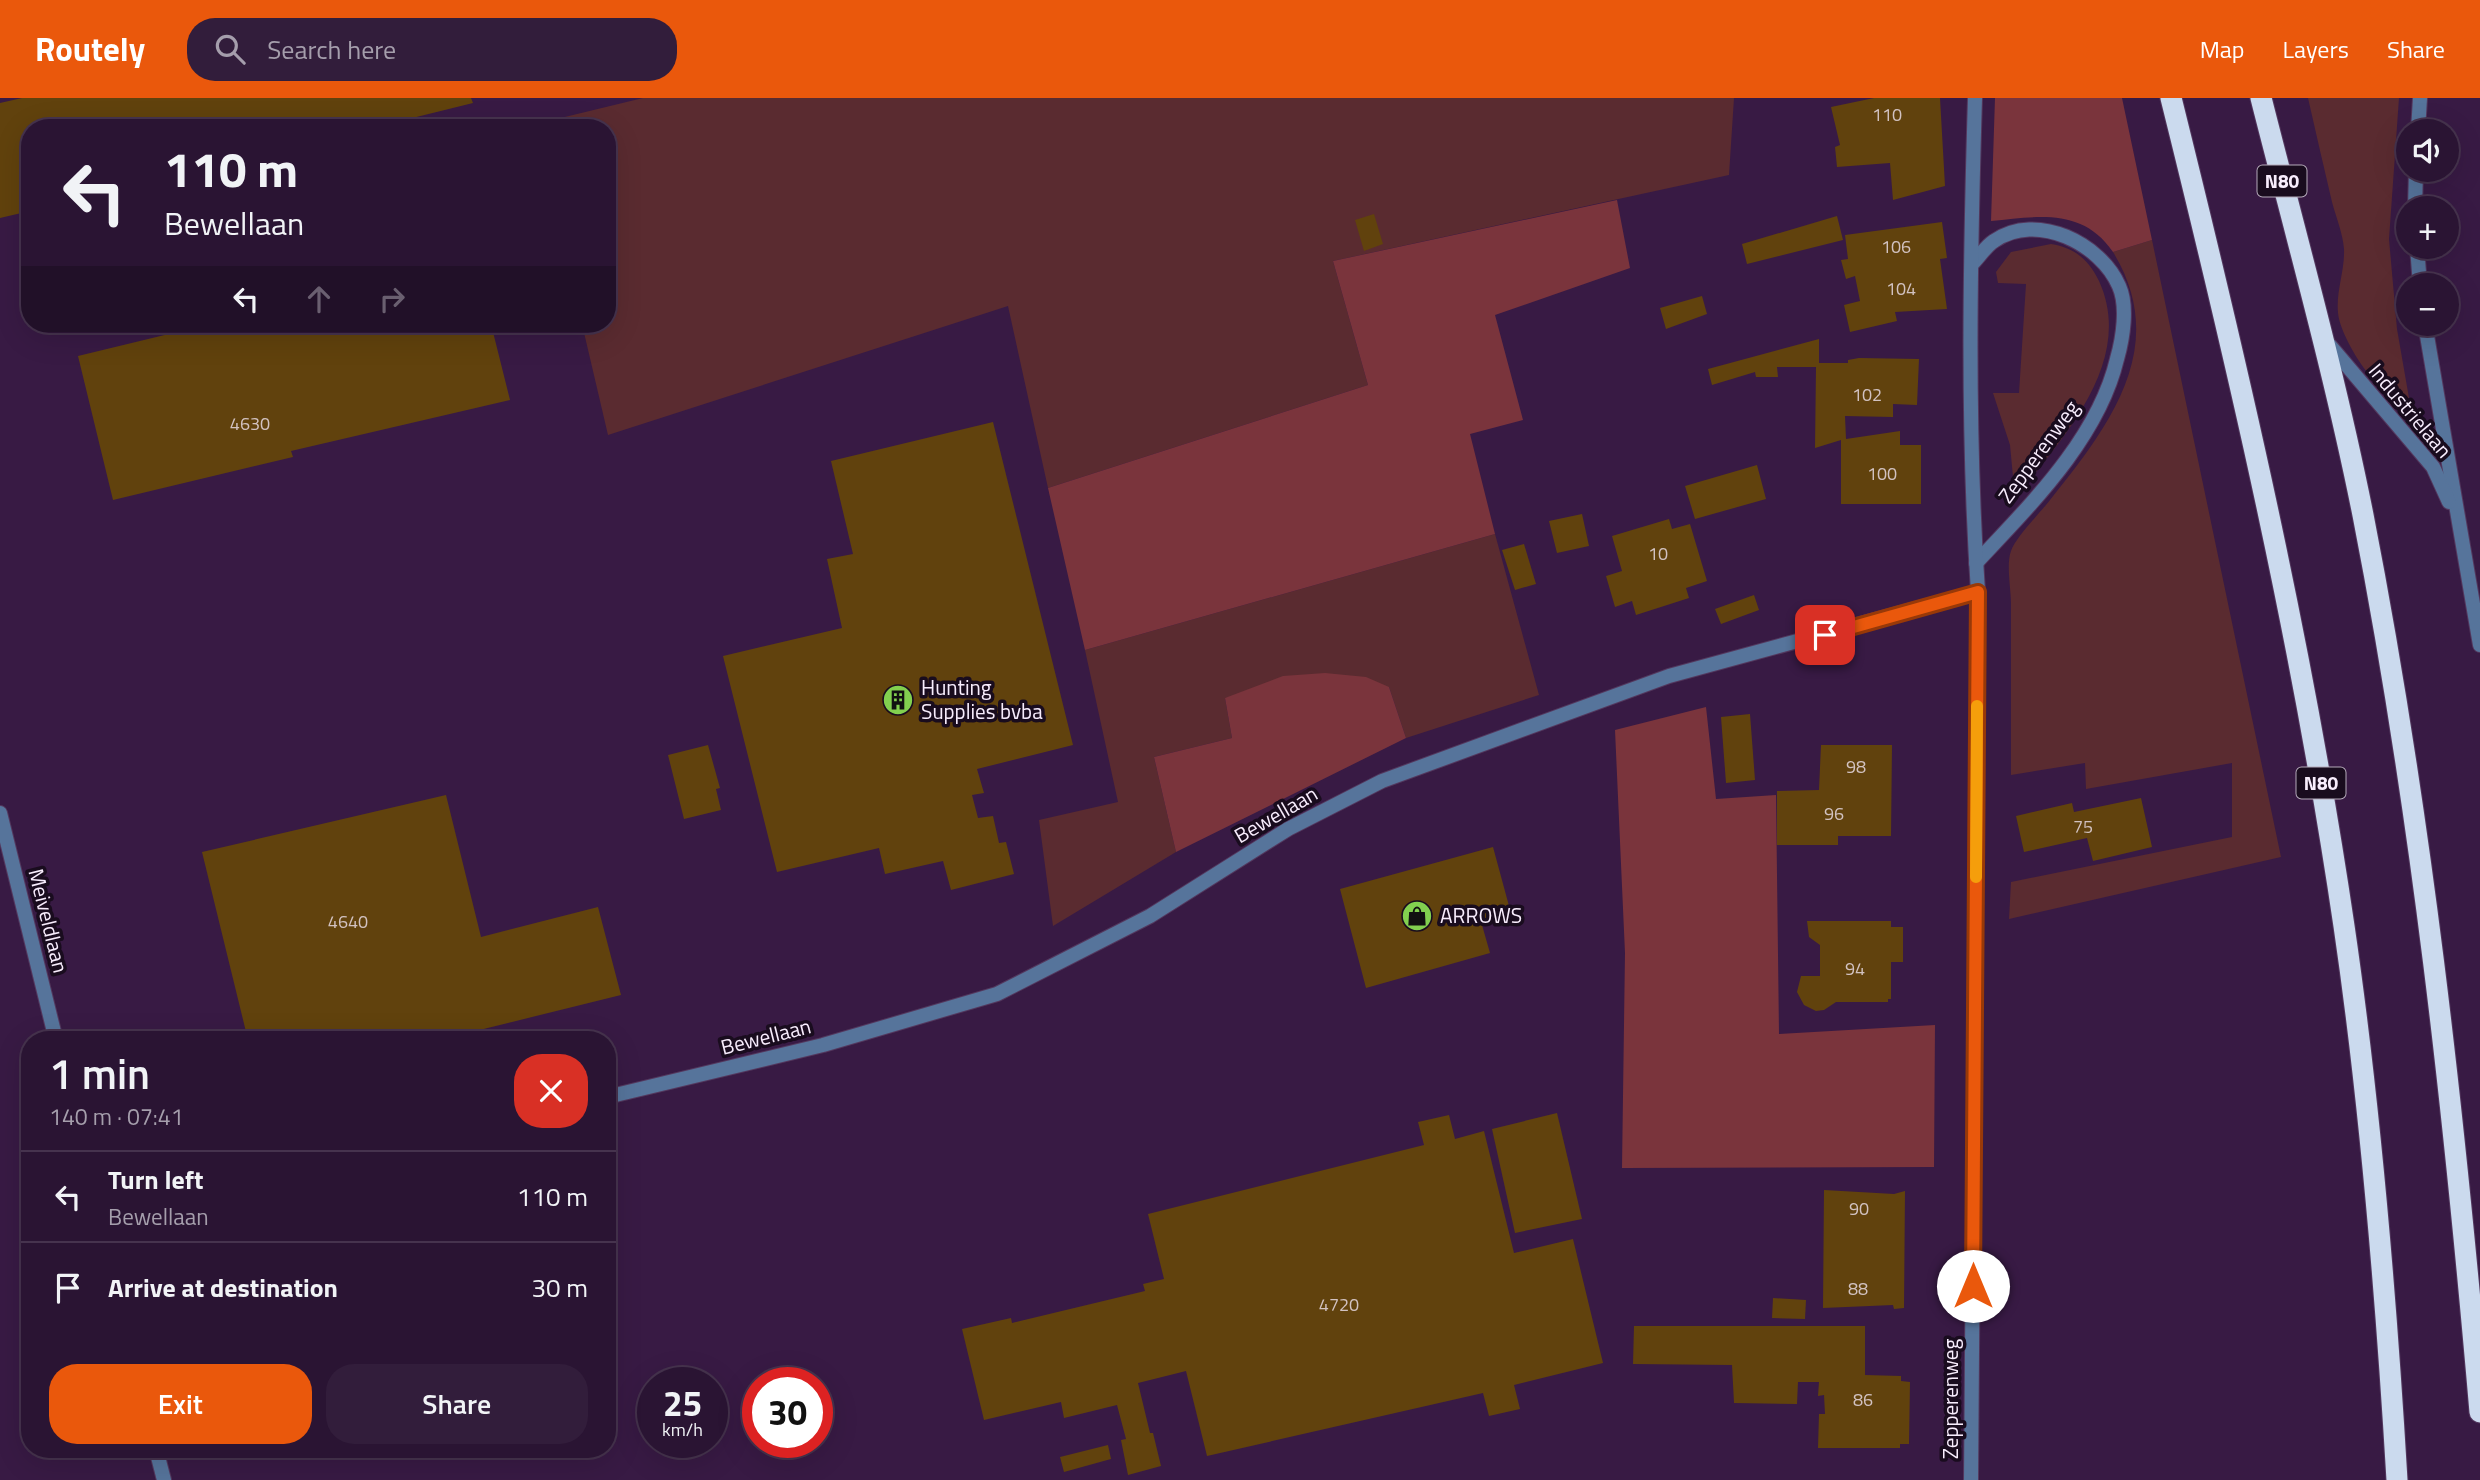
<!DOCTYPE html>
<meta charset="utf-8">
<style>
body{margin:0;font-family:"Titillium Web",sans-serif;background:#321d3b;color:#f1f3f6;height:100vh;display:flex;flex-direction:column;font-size:26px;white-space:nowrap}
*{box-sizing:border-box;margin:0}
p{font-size:23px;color:#a59eac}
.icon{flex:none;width:38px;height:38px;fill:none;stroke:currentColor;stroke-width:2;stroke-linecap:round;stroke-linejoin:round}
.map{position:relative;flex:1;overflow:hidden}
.panel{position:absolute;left:21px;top:933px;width:595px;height:427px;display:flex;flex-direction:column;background:#2a1433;border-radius:28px;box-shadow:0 7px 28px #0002,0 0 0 2px #46334e}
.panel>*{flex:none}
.guide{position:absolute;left:21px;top:21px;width:595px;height:214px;border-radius:28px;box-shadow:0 7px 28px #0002,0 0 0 2px #46334e;background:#2a1433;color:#f1f3f6;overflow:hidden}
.controls{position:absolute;left:2396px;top:21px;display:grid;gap:14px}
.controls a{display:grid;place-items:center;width:63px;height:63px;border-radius:50%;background:#2a1433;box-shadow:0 7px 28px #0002,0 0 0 2px #46334e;font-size:35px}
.speed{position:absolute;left:637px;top:1269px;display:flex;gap:14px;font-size:35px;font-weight:700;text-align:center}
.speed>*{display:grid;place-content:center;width:91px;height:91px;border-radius:50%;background:#2a1433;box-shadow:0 7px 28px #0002,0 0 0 2px #46334e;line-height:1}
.speed small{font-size:18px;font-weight:400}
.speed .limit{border:10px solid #d22;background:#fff;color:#111}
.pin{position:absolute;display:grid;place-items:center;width:60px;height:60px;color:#fff;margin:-30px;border-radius:14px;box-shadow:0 4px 10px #0006}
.me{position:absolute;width:77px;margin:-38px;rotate:0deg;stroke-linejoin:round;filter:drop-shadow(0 0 5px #0008)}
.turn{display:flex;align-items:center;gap:24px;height:147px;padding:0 28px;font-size:32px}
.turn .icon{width:91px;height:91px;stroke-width:2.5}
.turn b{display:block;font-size:49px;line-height:60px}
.lanes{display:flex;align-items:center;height:66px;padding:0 28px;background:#0003;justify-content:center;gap:35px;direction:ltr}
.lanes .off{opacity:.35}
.round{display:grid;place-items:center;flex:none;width:74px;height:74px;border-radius:28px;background:#321d3b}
.summary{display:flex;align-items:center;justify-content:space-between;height:119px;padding:0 28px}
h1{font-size:42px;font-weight:600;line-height:52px}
.cta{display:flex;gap:14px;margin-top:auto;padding:14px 28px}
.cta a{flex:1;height:80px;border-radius:28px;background:#ea580c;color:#fff;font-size:28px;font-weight:600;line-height:80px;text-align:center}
.cta a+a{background:#321d3b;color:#f1f3f6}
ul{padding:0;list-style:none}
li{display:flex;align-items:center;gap:21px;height:91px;padding:0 28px;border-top:2px solid #46334e}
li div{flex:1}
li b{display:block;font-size:26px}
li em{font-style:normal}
header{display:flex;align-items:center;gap:42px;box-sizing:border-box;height:98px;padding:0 35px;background:#ea580c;color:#fff}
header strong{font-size:33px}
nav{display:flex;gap:38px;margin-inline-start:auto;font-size:24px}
.search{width:490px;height:63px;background:#321d3b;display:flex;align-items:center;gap:18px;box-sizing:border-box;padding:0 24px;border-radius:28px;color:#a59eac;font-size:26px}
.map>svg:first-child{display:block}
</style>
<header>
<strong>Routely</strong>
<div class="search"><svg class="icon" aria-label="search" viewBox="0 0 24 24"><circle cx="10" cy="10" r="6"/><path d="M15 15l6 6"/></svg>Search here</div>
<nav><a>Map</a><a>Layers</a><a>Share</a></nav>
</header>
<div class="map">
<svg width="2480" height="1382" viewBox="0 0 2480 1382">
<rect width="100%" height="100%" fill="#381a44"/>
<g fill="#5a2b30">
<path d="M643 0H1734L1729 77 1333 163 1368 287 1048 390 1008 208 608 337 582 226H607V30H537L536 26Z"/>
<path d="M2308 0H2399L2389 141 2397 231 2409 300C2380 305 2345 246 2339 221 2334 197 2345 175 2344 151 2343 136 2336 119 2332 104 2324 70 2316 35 2308 0Z"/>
<path d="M2152 142 2281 759 2009 821 2011 784 2232 739V665L2086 691 2085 665 2011 677C2011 620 2011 563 2011 506 2011 491 2006 466 2011 453 2016 439 2040 415 2050 402 2109 328 2171 249 2113 154Z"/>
<path d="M2051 146C2075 150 2089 162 2099 183 2136 264 2061 342 2015 400L2010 347 1993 295H2019L2026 186 1998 185 1996 174 2011 154Z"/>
<path d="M1495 436 1539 597 1406 640 1389 589 1225 600 1232 640 1154 659 1176 754 1053 828 1039 722 1118 704 1085 552Z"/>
</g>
<g fill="#7a343c">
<path d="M1995 0H2122L2152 142 2113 154C2083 110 2039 118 1991 123Z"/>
<path d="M1617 102 1630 170 1495 217 1523 322 1470 336 1495 436 1085 552 1048 390 1368 287 1333 163Z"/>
<path d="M1325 575 1366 579 1389 589 1406 640 1176 754 1154 659 1232 640 1225 600 1283 578Z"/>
<path d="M1706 609 1716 701 1776 697 1779 936 1935 927 1934 1069 1622 1070 1625 855 1615 632Z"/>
</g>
<g fill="#61420d">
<path d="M22 0H471L473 5 372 30H30V113L0 120V5Z"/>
<path d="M1874 0H1940L1945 88 1893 102 1890 65 1837 69 1835 49 1840 47 1831 9Z"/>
<path d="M1374 116 1383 146 1364 153 1355 122Z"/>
<path d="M1837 118 1843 142 1747 166 1742 146Z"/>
<path d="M1942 124 1947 160 1940 161 1947 211 1895 214 1897 223 1850 234 1844 207 1860 203 1855 178 1846 181 1841 162 1848 161 1845 137Z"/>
<path d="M1702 198 1707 216 1666 231 1660 210Z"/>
<path d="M210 226H491L510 302 291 353 293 359 113 402 78 258Z"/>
<path d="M1819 241V265H1848V262L1859 260 1919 261 1917 307 1893 306V319L1845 318 1846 341 1900 333V347H1921V406H1841V342L1815 350 1816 269H1777L1778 279H1756L1755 274 1712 287 1708 271Z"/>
<path d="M993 324 1073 647 977 671 984 695 972 697 978 720 993 718 999 745 1006 744 1014 776 951 792 943 763 885 776 879 750 777 774 723 558 842 530 827 461 853 456 831 363Z"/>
<path d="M1757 367 1766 401 1695 421 1685 388Z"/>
<path d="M1582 416 1589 448 1557 455 1549 423Z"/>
<path d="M1669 421 1672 431 1690 426 1707 483 1686 490 1689 500 1636 517 1632 503 1615 509 1606 478 1622 473 1612 438Z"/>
<path d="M1524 446 1536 486 1515 492 1502 452Z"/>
<path d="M1754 497 1759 512 1721 526 1715 511Z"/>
<path d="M1750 616 1755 682 1726 685 1721 619Z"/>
<path d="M708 647 720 690 716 691 721 712 684 721 668 657Z"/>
<path d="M1821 647H1892L1891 738H1838V747H1777V693L1819 692Z"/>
<path d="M446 697 481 839 598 809 621 897 439 942H248L202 754Z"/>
<path d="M2141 700 2152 749 2093 763 2087 740 2024 754 2016 718 2072 705 2074 714Z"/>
<path d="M1493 749 1512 819 1482 827 1490 855 1366 890 1340 791Z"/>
<path d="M1807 823H1891V829H1903V864H1891V901H1888V904H1836L1824 912 1816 913 1804 907 1797 894 1801 878H1820V847L1809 839Z"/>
<path d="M1557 1015 1582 1121 1515 1135 1492 1031Z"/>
<path d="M1449 1017 1455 1041 1484 1033 1514 1155 1573 1141 1603 1265 1514 1287 1520 1311 1489 1318 1483 1295 1207 1358 1186 1273 1138 1285 1150 1335H1153L1161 1368 1128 1377 1121 1342 1126 1341 1117 1307 1064 1320 1061 1304 984 1322 962 1231 1011 1220 1012 1225 1145 1193 1143 1186 1164 1181 1148 1116 1424 1047 1418 1024Z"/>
<path d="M1824 1092 1894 1096 1905 1093 1904 1210 1894 1211 1893 1207 1823 1210Z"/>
<path d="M1773 1200 1806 1202 1805 1221 1772 1220Z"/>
<path d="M1634 1228H1865V1277L1901 1278V1283L1910 1284 1909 1346H1900V1350H1818L1819 1316H1825L1824 1297 1818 1298 1819 1284H1798L1797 1306 1734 1305 1732 1267 1633 1266Z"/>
<path d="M1108 1347 1111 1361 1064 1374 1060 1359Z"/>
</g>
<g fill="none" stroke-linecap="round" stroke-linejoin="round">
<g stroke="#53385e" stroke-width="16">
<g id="street">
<path d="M2418 33 2420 0"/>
<path d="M2415 110 2416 72"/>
<path d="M2417 149 2420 187"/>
<path d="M1972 166C1979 159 1986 148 1994 143 2037 113 2101 146 2119 188 2128 208 2123 240 2117 261 2098 341 2030 407 1976 465"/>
<path d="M2425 226 2480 547"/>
<path d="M2326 243 2433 369 2449 404"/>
<path d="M0 715 56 942"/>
<path d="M607 999 823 947 997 896 1150 818 1288 731 1382 683 1669 578 1978 494"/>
<path d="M156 1351 164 1382"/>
<path d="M1971 1382 1978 494C1967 330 1970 164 1975 0"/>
</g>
</g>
<g stroke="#53385e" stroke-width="23">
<g id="highway">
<path d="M2171 0C2239 273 2303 549 2344 828 2371 1012 2386 1196 2397 1382"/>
<path d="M2261 0C2296 138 2335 277 2363 417 2421 713 2454 1013 2480 1314"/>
</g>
</g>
<use href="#street" stroke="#56749b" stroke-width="14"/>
<use href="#highway" stroke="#cbdaee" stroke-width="21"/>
</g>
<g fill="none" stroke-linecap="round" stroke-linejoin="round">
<g stroke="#983908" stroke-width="18">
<path id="route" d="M1825 537 1978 494 1973 1188"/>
</g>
<use href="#route" stroke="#ea580c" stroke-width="12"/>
<path stroke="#f59e0b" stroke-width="12" d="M1976 779 1977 608"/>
</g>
<defs>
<g id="building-disc" transform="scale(1.575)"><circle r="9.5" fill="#82d04f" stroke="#190c1e"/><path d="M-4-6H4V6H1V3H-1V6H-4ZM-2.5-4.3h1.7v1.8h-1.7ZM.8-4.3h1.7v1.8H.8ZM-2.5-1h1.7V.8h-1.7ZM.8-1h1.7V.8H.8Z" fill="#111"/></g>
<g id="shop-disc" transform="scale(1.575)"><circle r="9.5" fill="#82d04f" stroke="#190c1e"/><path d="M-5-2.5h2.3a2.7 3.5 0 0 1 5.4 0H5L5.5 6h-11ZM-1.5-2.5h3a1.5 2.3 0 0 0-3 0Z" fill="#111"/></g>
</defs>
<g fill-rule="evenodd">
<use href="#building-disc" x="898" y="602"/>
<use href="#shop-disc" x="1417" y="818"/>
</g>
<g text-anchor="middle" stroke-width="7" stroke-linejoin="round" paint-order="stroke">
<g font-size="18" fill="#d2c2c1">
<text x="1887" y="23">110</text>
<text x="1896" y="155">106</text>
<text x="1901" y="197">104</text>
<text x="1867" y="303">102</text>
<text x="250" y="332">4630</text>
<text x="1882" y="382">100</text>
<text x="1658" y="462">10</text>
<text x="1856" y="675">98</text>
<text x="1834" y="722">96</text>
<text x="2083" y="735">75</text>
<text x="348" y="830">4640</text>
<text x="1855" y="877">94</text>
<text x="1859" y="1117">90</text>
<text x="1858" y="1197">88</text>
<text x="1339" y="1213">4720</text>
<text x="1863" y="1308">86</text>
</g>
<g fill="#190c1e" stroke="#b5aaba" stroke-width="2">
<rect x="2257.5" y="67.5" width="49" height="31" rx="5"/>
<rect x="2296.5" y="669.5" width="49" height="31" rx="5"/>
</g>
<g font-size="19" font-weight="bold" fill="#f8edfd">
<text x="2282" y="90">N80</text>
<text x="2321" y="692">N80</text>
</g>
<g font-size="21" fill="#f8edfd" stroke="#190c1e">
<text transform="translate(2410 313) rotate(50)" y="7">Industrielaan</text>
<text transform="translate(2039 354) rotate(-54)" y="7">Zepperenweg</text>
<text transform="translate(1276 717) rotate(-30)" y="7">Bewellaan</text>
<text transform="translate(48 823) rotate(76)" y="7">Meiveldlaan</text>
<text transform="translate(766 939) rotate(-14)" y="7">Bewellaan</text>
<text transform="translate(1951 1301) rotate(-90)" y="7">Zepperenweg</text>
</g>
<g font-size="21" fill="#f8edfd" stroke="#190c1e" text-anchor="start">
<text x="921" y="597">Hunting<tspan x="921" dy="24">Supplies bvba</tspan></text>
<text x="1440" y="825">ARROWS</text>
</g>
</g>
</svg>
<div class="controls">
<a><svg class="icon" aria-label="sound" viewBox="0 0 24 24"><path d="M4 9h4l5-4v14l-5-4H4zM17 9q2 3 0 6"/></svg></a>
<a>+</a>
<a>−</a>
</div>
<div class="speed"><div>25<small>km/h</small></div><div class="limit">30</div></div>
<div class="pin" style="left:1825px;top:537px;background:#d93025"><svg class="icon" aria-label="arrive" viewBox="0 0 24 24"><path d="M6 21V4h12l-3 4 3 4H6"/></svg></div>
<svg class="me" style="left:1973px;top:1188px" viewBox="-20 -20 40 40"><circle r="19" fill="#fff"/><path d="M0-13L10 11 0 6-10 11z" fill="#ea580c"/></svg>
<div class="guide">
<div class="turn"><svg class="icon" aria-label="left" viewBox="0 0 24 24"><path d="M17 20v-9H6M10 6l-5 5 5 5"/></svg><div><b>110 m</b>Bewellaan</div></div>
<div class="lanes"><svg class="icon" aria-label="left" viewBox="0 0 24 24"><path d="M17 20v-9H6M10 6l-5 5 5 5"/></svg><svg class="icon off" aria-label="ahead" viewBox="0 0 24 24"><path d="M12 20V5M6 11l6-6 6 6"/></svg><svg class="icon off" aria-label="right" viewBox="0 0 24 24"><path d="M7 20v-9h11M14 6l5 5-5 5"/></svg></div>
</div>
<section class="panel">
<div class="summary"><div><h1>1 min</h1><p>140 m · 07:41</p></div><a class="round" style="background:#d93025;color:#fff"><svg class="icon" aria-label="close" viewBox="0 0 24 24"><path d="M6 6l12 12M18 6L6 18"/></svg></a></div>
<ul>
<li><svg class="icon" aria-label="left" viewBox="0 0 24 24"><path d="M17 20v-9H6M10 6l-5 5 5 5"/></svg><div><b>Turn left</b><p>Bewellaan</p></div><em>110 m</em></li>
<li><svg class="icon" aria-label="arrive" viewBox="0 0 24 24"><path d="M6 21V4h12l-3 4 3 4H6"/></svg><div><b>Arrive at destination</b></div><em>30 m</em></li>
</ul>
<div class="cta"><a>Exit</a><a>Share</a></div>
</section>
</div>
